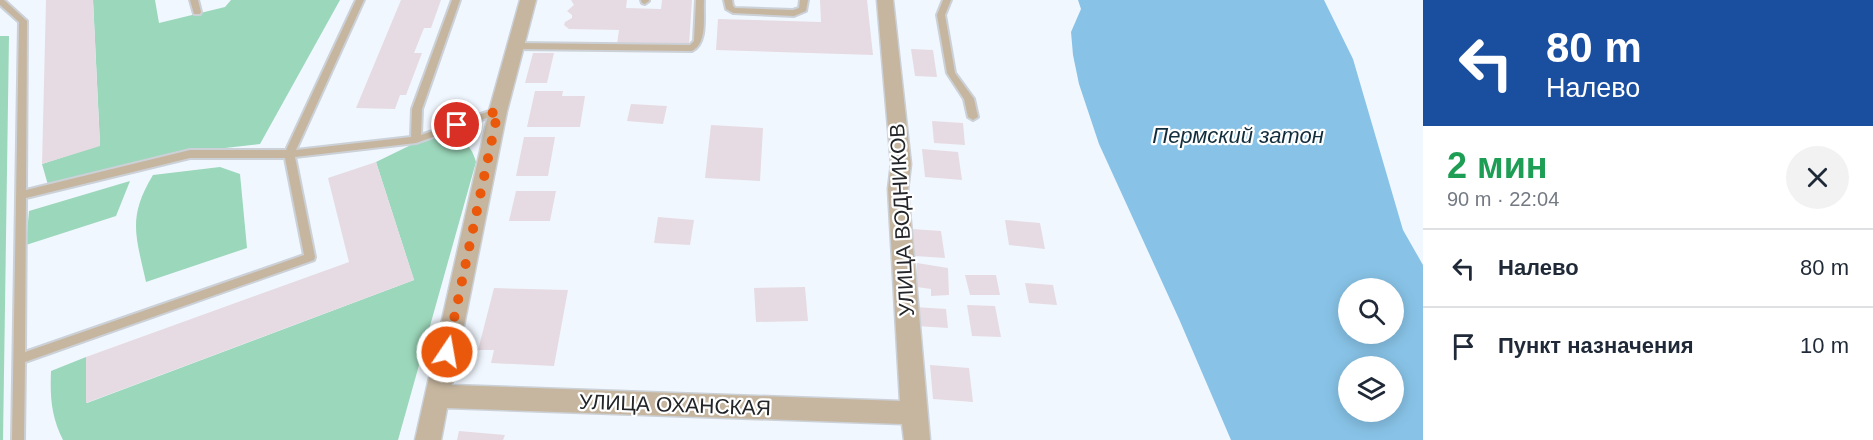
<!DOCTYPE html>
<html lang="ru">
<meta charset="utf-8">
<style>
body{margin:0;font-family:Arial,sans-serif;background:#f2f2f3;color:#1f2937;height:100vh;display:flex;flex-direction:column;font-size:22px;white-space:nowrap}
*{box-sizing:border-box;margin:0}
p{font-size:20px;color:#747a83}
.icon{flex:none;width:33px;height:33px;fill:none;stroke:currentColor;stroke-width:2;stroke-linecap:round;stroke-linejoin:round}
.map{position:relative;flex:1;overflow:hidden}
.drawer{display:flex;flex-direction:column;background:#fff;width:450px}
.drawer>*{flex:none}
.guide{background:#1a4fa0;color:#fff;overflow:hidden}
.tools{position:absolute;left:1338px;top:278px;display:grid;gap:12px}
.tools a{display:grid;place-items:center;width:66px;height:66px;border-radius:50%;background:#fff;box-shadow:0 3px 15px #0003;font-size:30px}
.pin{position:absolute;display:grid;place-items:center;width:51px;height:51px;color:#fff;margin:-26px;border:3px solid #fff;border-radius:50%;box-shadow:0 2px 6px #0007}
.me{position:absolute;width:66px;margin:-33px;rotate:12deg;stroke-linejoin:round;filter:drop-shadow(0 0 4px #0008)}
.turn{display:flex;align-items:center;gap:21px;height:126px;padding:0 24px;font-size:27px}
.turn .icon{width:78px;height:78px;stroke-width:2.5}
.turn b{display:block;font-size:42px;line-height:51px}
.round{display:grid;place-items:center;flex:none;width:63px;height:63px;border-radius:32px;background:#f2f2f3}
.summary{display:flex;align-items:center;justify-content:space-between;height:102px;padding:0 24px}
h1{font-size:36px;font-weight:600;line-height:45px;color:#1e9e55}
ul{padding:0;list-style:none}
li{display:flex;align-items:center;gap:18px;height:78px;padding:0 24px;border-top:2px solid #e0e1e3}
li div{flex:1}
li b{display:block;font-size:22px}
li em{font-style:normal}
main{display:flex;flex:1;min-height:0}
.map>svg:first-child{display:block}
</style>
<main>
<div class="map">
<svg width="1423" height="440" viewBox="0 0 1423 440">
<rect width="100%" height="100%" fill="#f1f7ff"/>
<g fill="#9bd7ba">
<path d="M93 0H155L159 23 225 7 231 0H340L260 144 181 153 48 185 42 164 100 145Z"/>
<path d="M0 36H9L3 440H0Z"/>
<path d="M440 136C459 137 471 142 476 162L398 440H63C51 416 50 397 51 371L86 357 87 403 414 280 376 162 417 142Z"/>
<path d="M220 167 240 174 247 248 146 282C136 236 127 218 153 175Z"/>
<path d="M130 181 116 216 26 245 29 211Z"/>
</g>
<path fill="#88c3e7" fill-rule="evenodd" d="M1078 0H1324L1353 59 1403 230 1423 265V440H1231L1179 319 1099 144 1079 84 1073 55 1071 32 1081 9ZM1348 288H1394V333H1348ZM1348 366H1394V411H1348Z"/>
<g fill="#e6dbe2">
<path d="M46 0H93L100 146 42 164Z"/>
<path d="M401 0H441L431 28H424L414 53H422L406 95H400L395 109 356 108Z"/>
<path d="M571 0H627L626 8 661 9 662 0H692L689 45 617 44 619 30 569 29 564 25 565 22 572 18V15L567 11 574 5Z"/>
<path d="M820 0H867L873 55 716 50 718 19 821 22Z"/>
<path d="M911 49 933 50 937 77 915 76Z"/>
<path d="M533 53H554L547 83H525Z"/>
<path d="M535 91H563L562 96H585L580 127H527Z"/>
<path d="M631 104 667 106 663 124 627 121Z"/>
<path d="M932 121 963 123 965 145 934 143Z"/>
<path d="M711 125 763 128 760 181 705 178Z"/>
<path d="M524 137H555L548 176H516Z"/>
<path d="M922 149 958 152 962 180 925 177Z"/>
<path d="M376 162 414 280 86 403V357L349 262 328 178Z"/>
<path d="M516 191H556L550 221H509Z"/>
<path d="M658 217 694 220 690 245 654 243Z"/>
<path d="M1005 220 1040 223 1045 249 1009 245Z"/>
<path d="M912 229 941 231 945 258 915 256Z"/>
<path d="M917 263 948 268 949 295 931 296V289L917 287Z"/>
<path d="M965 275H996L1000 295H970Z"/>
<path d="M1025 283 1053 285 1057 305 1029 303Z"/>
<path d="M805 287 808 321 756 322 754 288Z"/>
<path d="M494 288 568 290 554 366 491 363 494 350H478Z"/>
<path d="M967 305 995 306 1001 337 972 336Z"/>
<path d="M915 307 946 309 948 328 916 326Z"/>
<path d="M930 365 969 368 973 402 933 399Z"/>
<path d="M459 431 505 435 503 440H457Z"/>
</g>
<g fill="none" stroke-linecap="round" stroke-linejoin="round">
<g stroke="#ccd1d8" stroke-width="4">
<g id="lane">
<path d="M0 0H4L27 21 26 190 190 150H286L356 0H364L296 150 411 137 412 109 452 0H460L422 109 421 135 498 108 503 111 501 113 416 143 295 157 315 257 314 260 25 362 24 440H12L19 22 0 5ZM190 158H285L304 255 25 352 26 198Z"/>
<path d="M190 0H198L201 12 200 14H194Z"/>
<path d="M641 0H649V1L645 4 642 3Z"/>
<path d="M696 0H704C703 16 708 43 692 51L516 49 512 46 516 43 690 45 694 41Z"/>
<path d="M724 0H732L733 6 735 8 793 10 799 8 800 0H808L806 11 794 16 733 13 726 9Z"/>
<path d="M943 0H951L945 15 955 73 974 99 978 117 973 120 968 117 964 99 947 73 937 15Z"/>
</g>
</g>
<g stroke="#ccd1d8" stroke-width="3">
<path id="street" d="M520 0H536L507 111 452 385 900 401 888 189 891 164 877 0H893L911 164 908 189 930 440H904L902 424 447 408 441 440H415L489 111Z"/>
</g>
<use href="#lane" fill="#c6b69f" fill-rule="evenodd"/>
<use href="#street" fill="#c6b69f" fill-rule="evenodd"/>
</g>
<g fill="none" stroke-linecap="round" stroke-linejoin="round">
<path stroke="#ea580c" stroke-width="10" stroke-dasharray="0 18" d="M447 352 498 111 457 125"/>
</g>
<g text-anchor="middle" stroke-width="4.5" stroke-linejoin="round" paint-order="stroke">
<g font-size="21" fill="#232529" stroke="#fff">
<text transform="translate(902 220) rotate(-93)" y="7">УЛИЦА ВОДНИКОВ</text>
<text transform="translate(675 405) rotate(2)" y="7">УЛИЦА ОХАНСКАЯ</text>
</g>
<g font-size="22" font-style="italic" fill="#122e3d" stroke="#fff">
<text x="1238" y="143">Пермский затон</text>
</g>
</g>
</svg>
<div class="tools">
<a><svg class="icon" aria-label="search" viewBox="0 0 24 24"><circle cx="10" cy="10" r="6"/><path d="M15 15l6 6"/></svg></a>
<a><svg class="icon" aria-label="layers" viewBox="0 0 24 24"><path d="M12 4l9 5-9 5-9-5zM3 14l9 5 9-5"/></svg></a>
</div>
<div class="pin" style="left:457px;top:125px;background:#d93025"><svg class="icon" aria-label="arrive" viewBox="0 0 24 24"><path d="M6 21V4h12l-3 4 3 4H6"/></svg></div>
<svg class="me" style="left:447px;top:352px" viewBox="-20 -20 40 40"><circle r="17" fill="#ea580c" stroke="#fff" stroke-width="3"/><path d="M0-11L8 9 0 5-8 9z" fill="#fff"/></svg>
</div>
<section class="drawer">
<div class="guide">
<div class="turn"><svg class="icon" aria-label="left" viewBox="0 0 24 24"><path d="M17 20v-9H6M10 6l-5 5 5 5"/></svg><div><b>80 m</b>Налево</div></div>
</div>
<div class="summary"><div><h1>2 мин</h1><p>90 m · 22:04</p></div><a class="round"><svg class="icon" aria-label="close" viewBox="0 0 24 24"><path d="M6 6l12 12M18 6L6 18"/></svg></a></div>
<ul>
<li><svg class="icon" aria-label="left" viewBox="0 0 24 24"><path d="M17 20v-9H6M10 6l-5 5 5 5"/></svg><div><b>Налево</b></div><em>80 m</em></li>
<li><svg class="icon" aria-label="arrive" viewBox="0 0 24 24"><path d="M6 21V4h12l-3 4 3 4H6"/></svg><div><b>Пункт назначения</b></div><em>10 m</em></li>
</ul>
</section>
</main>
